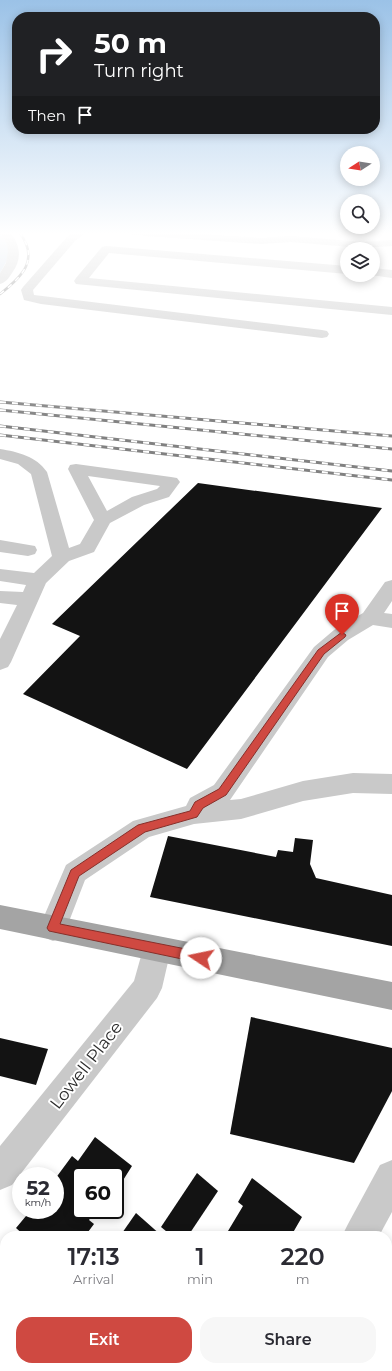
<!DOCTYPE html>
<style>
body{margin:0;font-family:Montserrat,sans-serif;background:#f7f7f7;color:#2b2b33;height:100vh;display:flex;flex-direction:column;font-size:15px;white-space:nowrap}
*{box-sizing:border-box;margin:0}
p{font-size:13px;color:#7c7c81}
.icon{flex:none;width:22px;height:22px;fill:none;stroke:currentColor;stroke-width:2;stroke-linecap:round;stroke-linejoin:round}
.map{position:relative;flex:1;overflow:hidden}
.drawer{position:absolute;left:0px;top:1231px;width:392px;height:140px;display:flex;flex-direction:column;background:#fff;border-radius:16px 16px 0 0;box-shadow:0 2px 10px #0003}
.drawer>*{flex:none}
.guide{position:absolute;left:12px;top:12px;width:368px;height:122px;border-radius:16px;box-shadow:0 2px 10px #0003;background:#202124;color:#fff;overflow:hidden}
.needle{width:26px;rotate:258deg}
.buttons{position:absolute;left:340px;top:146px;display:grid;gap:8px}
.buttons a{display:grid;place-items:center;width:40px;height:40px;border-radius:50%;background:#fff;box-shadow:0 2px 10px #0003;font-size:20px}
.speed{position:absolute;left:12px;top:1167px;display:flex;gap:8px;font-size:20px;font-weight:700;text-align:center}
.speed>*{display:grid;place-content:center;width:52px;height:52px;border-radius:50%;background:#fff;box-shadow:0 2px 10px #0003;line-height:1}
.speed small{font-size:10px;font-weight:400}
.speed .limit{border:2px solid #111;border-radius:6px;background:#fff;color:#111}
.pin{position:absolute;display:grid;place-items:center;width:34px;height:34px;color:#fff;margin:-41px -17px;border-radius:50% 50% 50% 0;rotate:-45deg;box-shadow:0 0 4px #0007}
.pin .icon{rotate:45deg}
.me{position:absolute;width:44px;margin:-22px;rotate:281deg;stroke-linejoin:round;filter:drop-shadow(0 0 3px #0008)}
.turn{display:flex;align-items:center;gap:14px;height:84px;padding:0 16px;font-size:18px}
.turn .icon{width:52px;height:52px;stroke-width:2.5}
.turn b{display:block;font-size:28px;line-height:34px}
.then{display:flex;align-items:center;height:38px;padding:0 16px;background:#0003;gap:8px;font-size:15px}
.eta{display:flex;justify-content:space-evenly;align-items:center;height:68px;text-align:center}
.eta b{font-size:24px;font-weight:600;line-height:28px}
.cta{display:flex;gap:8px;margin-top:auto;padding:8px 16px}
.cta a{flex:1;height:46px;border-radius:16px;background:#cf4941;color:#fff;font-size:16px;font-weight:600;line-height:46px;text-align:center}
.cta a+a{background:#f7f7f7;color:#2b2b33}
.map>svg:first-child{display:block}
</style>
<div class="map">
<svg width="392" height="1371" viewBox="0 0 392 1371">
<rect width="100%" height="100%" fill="#fff"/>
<path fill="#c9d7e6" d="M0 233 8 245 9 257 0 273Z"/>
<g fill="#131313">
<path d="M198 483 382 508 187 769 23 694 80 636 52 624Z"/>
<path d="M168 836 276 857 278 850 293 852 295 838 313 840 310 864 316 878 392 895V946L150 897Z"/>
<path d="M251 1017 392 1048V1091L354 1163 230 1134Z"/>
<path d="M0 1038 48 1049 36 1085 0 1076Z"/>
<path d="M95 1137 132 1166 115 1193V1176H81V1210H96L89 1220 94 1224 85 1236H25L16 1228 31 1210H55V1179L72 1156 78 1161Z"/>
<path d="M197 1173 218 1191 188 1236H172L161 1227Z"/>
<path d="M252 1178 302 1217 291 1236H225L243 1206 238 1202Z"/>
<path d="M136 1213 162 1236H120Z"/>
</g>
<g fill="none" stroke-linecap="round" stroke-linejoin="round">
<g fill="#c9c9c9" fill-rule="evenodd">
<path d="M0 232H10C21 246 22 259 12 273 9 278 6 282 0 284V273L6 263 8 251 7 244Z"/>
<path d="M74 232H87L75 241 33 290 34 295 322 330 327 331 329 334 327 337 322 338 41 304 24 300 21 290 23 287 67 237Z"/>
<path d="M127 232H176L261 238 291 236 362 242 392 240V246L362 248 291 242 261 244 133 235Z"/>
<path d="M106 246 347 266V274L109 253 89 278 392 307V315L76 284 74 281 76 278 102 247Z"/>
<path d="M373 268 392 270V278L371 275H373Z"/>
<path d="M0 449C18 452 36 456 47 472L69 548 80 544 94 520 68 469 70 465 76 464 171 477 177 478 180 482 169 497 144 505 110 523 94 552 69 561 46 583 11 662 8 667 0 670V639L17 605 0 603V591L23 592 26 585 0 581V569L34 573 52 556 31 474 18 464 0 459ZM88 476 160 486 157 489 132 497 107 511Z"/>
<path d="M0 540 35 546 37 550 35 554 28 556 0 552Z"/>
<path d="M392 580V601L384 613 392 614V628L373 625 348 640 328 657 230 800 241 799 303 781 353 773 392 774V794L353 793 303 801 241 819 194 824 149 837 85 880 63 937 53 941 43 937 39 928 66 865 133 821 186 806 190 798 214 785 314 647 334 630 363 613 385 582Z"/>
<path d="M157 936 167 940 171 949 162 988 157 998 12 1185 0 1190V1146L134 981 143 949 147 940Z"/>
<path d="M392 1160V1212L379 1236H342L348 1224 380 1165Z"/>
<path d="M271 1366H309L307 1371H269Z"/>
</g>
<path fill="#a4a4a4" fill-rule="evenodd" d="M0 905 392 982V1010L0 929Z"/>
<g stroke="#818181" stroke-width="2.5">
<path id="rail-far1" d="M0 294C23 276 40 259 19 232"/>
</g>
<g stroke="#818181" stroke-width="3">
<g id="rail">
<path d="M0 402 392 436"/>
<path d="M0 410 392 449"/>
<path d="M0 426 392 471"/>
<path d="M0 435 392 480"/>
</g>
</g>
<use href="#rail-far1" stroke="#fff" stroke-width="1.5" stroke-dasharray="5" stroke-linecap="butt"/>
<use href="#rail" stroke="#fff" stroke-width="2" stroke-dasharray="6" stroke-linecap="butt"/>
</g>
<linearGradient id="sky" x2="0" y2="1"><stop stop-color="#9bc2e7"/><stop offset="0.55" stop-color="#fff"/><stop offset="1" stop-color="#fff" stop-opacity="0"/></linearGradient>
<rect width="392" height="424" fill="url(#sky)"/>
<path fill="#cf4941" stroke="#872f2a" d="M342 632 346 635 345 637 324 654 226 795 203 808 197 817 145 832 79 876 60 924 201 952 205 954 207 958 205 962 201 963 49 931 47 928 71 870 138 825 190 811 195 802 219 789 318 650Z"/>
<g text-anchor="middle" stroke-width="4" stroke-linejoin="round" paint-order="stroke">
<g font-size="17" fill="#2c2c2c" stroke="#fff">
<text transform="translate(86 1065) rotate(-52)" y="6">Lowell Place</text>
</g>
</g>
</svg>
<div class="buttons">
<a><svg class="needle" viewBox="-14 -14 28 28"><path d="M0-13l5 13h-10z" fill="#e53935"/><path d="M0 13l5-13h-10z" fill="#7c7c81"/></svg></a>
<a><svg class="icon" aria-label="search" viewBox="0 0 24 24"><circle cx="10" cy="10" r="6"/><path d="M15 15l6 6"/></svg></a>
<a><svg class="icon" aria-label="layers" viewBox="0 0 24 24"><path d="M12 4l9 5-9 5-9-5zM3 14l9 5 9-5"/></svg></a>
</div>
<div class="speed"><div>52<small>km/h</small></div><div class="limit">60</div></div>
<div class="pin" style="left:342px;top:635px;background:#d93025"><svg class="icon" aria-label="arrive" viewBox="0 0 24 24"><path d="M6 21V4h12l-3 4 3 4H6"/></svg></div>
<svg class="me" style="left:201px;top:958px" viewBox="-20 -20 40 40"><circle r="19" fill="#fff"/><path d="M0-13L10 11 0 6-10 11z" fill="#cf4941"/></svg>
<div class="guide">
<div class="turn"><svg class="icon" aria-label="right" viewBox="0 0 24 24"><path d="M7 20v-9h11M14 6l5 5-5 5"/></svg><div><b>50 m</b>Turn right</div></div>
<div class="then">Then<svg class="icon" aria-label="arrive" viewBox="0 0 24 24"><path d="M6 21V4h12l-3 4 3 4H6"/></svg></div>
</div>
<section class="drawer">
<div class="eta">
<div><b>17:13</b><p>Arrival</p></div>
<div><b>1</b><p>min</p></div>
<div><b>220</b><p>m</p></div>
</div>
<div class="cta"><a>Exit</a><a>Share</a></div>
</section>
</div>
